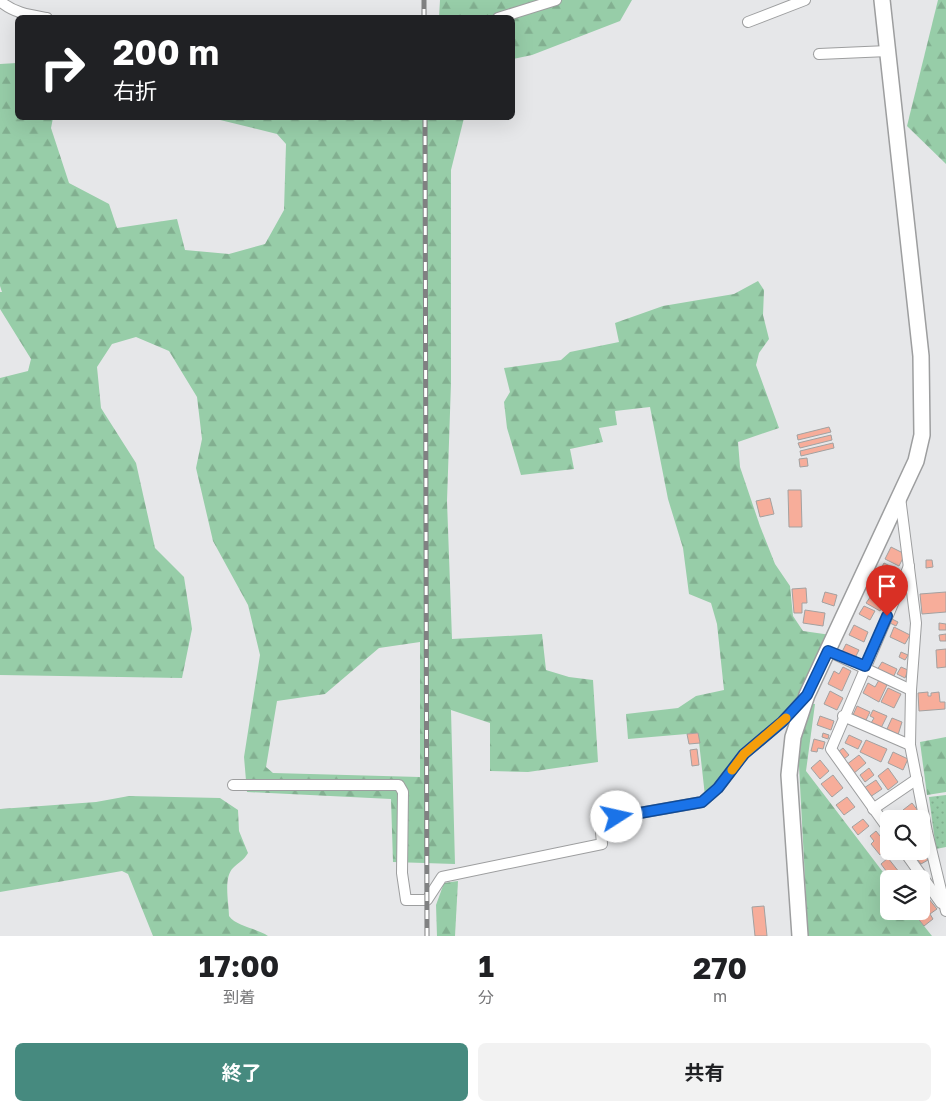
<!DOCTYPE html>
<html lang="ja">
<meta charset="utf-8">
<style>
body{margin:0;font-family:"Golos Text","Noto Sans JP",sans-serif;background:#f2f2f2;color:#202124;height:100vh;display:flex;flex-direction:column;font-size:19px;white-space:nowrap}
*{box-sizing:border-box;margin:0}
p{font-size:16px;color:#757577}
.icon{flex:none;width:28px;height:28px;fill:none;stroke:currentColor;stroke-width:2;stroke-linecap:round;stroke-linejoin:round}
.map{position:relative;height:936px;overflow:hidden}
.details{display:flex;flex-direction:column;background:#fff;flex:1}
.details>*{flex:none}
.banner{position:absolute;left:15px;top:15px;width:500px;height:105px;border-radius:8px;box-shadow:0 5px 20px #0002;background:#202124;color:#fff;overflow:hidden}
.tools{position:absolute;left:880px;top:810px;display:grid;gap:10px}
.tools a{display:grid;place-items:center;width:50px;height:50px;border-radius:8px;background:#fff;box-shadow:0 5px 20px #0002;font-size:25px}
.pin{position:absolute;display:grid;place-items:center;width:42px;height:42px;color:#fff;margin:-51px -21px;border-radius:50% 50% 50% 0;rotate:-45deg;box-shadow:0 0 5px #0007}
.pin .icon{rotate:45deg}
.me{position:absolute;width:55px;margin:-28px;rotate:80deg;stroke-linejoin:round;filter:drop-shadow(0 0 4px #0008)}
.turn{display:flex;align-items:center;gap:18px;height:105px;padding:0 15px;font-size:22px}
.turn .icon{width:65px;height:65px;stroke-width:2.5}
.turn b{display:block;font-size:35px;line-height:42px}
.eta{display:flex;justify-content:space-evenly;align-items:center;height:85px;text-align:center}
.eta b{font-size:30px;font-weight:700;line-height:35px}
.cta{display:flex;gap:10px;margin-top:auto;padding:10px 15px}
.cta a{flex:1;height:58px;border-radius:8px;background:#468a7f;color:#fff;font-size:20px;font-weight:700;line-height:58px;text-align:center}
.cta a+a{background:#f2f2f2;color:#202124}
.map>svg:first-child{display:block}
</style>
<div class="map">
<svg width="946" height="936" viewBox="0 0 946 936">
<defs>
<pattern id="grass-dots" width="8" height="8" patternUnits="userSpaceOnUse" patternTransform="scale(1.25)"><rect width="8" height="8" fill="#97cda8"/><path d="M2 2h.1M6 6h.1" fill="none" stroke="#82af90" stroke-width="1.8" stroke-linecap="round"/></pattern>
<pattern id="forest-firs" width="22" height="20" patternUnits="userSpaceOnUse" patternTransform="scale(1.25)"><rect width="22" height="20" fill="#97cda8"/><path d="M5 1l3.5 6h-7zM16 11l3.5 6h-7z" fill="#82af90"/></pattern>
</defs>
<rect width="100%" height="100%" fill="#e6e7e9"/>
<path fill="url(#grass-dots)" d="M946 795V847L936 849 929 797Z"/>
<g fill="url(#forest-firs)" fill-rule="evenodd">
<path d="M440 0H632L620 21 532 55 513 59 512 18H439Z"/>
<path d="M938 0H946V164L907 126Z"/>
<path d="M17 63 18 118H53L51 128 69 183 109 204 117 228 177 219 185 250 229 254 265 244 284 210 286 144 277 134 212 118H464L451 170V383L447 501 452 639 542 634 546 670 569 677 593 680 598 762 528 772 490 771V723L451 710 455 864 393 862 391 799 247 792 244 757 260 655 248 605 213 541 196 468 202 439 197 397 169 351 136 337 112 344 97 367 101 408 136 463 155 548 184 577 192 629 182 678 0 675V378L28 371 31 359 0 309V292H2L0 286V64ZM420 642V777L273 773 266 767 277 701 325 694 379 648Z"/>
<path d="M758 281 764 290 763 315 769 339 759 353 756 365 779 428 738 442 740 467 760 526 775 564 790 586 793 616 803 631 831 635 804 691 779 720 762 731 739 754 705 796 698 733 628 739 626 714 678 708 696 696 724 690 717 624 711 603 689 594 683 548 668 499 650 407 615 411 617 425 599 428 603 442 570 449 574 469 521 475 507 428 504 402 510 392 504 368 561 360 570 352 619 342 615 323 663 306 734 294Z"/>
<path d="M813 704H815L806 771 889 880V911H912L932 936H808L798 747 802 727Z"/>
<path d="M946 737V792L927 795 920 742Z"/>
<path d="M129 796 220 798 238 810 239 831 248 853C243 861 239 862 233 868 223 878 229 903 229 916 237 927 257 928 268 936H153L128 874 122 871 0 892V809L96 802Z"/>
<path d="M458 881 455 936H437L436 905 444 883Z"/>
</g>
<g fill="#f7ad9a" stroke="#a3a1a0">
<path d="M829 427 831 432 798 440 797 435Z"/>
<path d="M831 435 832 440 800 448 798 443Z"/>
<path d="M833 443 834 448 801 456 800 451Z"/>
<path d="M807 458 808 466 800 467 799 459Z"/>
<path d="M788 490H801L802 527H789Z"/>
<path d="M770 498 774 514 760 517 756 501Z"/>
<path d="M891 547 905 554 899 566 885 559Z"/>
<path d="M926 560H932L933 567 926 568Z"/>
<path d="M884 563 898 570 893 579 879 572Z"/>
<path d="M806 588 807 603H802V613H794L792 589Z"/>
<path d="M825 592 837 595 834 606 822 602Z"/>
<path d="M946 592V612L922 614 920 594Z"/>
<path d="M873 593 886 600 880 611 866 603Z"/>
<path d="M864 606 875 611 870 620 859 614Z"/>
<path d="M805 610 825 613 823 626 803 623Z"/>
<path d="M890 618 898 622 896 626 888 622Z"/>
<path d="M939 623 946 624V630H939Z"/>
<path d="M854 625 868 632 864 642 849 635Z"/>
<path d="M894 627 910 635 905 644 890 637Z"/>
<path d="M946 634V641H940L939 635Z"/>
<path d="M846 644 859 650 855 658 842 652Z"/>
<path d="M946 649V667L937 668 936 650Z"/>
<path d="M901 652 908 655 905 660 899 657Z"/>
<path d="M882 662 897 669 893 678 877 670Z"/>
<path d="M843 667 851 671 842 691 828 684 834 671 839 674Z"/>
<path d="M901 667 908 670 905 678 897 674Z"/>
<path d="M879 680 887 685 879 702 863 693 868 683 875 687Z"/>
<path d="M888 688 901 694 894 708 881 702Z"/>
<path d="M830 691 843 698 837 710 824 704Z"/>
<path d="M928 692V696H931V693L939 692 940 702H945V709L919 711 918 693Z"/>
<path d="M857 706 870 712 866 720 853 715Z"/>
<path d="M873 710 887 716 881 728 871 723 874 718 870 716Z"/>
<path d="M820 716 834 721 831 730 817 725Z"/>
<path d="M892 718 902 722 898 735 887 729Z"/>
<path d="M698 733 700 743 689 744 687 734Z"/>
<path d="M823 733 829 735 828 739 822 737Z"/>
<path d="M849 735 862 741 858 749 845 743Z"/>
<path d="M814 739 825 742 823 749 818 748 817 752 811 751Z"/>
<path d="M866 740 887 749 881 762 860 752Z"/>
<path d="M843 748 849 755 844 759 838 752Z"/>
<path d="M697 749 699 765 692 766 690 750Z"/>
<path d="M893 752 908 759 903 770 888 763Z"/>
<path d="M859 755 866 763 853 774 846 765Z"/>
<path d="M820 760 829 771 820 779 811 768Z"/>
<path d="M869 768 874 775 865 782 860 775Z"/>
<path d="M888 768 898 782 888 790 878 776Z"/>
<path d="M833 775 843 788 832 797 821 784Z"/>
<path d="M876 780 882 789 870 797 864 788Z"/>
<path d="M847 797 855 807 844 815 836 805Z"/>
<path d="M912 803 919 812 917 819H910L903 810Z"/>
<path d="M863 819 869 826 858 835 852 827Z"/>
<path d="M876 831 889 847 880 855 871 844 874 841 870 836Z"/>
<path d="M917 851H921L928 860 921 864 913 854Z"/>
<path d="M888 858 903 877 901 879H892L881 864Z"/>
<path d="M929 899 937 909 930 914 933 919 924 926 912 911H921V906Z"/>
<path d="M764 906 767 936H755L752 907Z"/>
</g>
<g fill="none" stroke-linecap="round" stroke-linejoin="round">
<g stroke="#9d9e9f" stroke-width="12">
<g id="street">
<path d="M0 1C14 13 29 15 47 18"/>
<path d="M498 18 556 0"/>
<path d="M748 22 805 0"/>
<path d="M819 54 888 51"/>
<path d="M900 497 916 623 911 690 910 745 927 832 946 911"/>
<path d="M828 651 911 690"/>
<path d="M843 716 910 745"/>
<path d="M233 785H399L403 792 402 873 406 900H427L442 877 602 844 600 820 702 802 718 788 744 754 782 722 802 700"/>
<path d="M873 809 917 779"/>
<path d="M889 830 831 749 909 566"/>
<path d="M904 851 941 903"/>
</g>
</g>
<g stroke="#9d9e9f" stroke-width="18">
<path id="secondary" d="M800 936 789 775 793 737 807 695 916 461 922 435 921 356 882 0"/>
</g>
<use href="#street" stroke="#fff" stroke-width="10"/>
<use href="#secondary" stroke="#fff" stroke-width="15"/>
<g stroke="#808182" stroke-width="5">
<g id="rail">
<path d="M424 18V0"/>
<path d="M425 118 427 936"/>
</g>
</g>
<use href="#rail" stroke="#fff" stroke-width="3" stroke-dasharray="9" stroke-linecap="butt"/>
</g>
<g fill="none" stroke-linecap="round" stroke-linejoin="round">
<g stroke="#114b97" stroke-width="12">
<path id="route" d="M617 817 702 802 718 788 744 754 782 722 807 695 828 651 865 666 887 616"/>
</g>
<use href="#route" stroke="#1a73e8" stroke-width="9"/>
<path stroke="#f59e0b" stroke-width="9" d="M732 770 744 754 786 718"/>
</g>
</svg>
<div class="tools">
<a><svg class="icon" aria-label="search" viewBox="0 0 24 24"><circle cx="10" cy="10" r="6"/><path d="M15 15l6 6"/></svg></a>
<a><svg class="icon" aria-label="layers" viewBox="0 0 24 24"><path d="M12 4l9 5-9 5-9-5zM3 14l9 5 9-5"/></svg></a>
</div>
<div class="pin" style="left:887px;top:616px;background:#d93025"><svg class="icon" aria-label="arrive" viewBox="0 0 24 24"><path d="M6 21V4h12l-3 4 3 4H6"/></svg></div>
<svg class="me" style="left:617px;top:817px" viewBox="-20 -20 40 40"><circle r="19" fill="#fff"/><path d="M0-13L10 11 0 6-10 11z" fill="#1a73e8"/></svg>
<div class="banner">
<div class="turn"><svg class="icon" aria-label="right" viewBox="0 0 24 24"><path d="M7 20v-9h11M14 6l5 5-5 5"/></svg><div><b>200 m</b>右折</div></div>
</div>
</div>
<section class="details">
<div class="eta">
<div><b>17:00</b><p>到着</p></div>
<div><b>1</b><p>分</p></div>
<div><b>270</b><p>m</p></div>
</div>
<div class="cta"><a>終了</a><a>共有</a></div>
</section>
